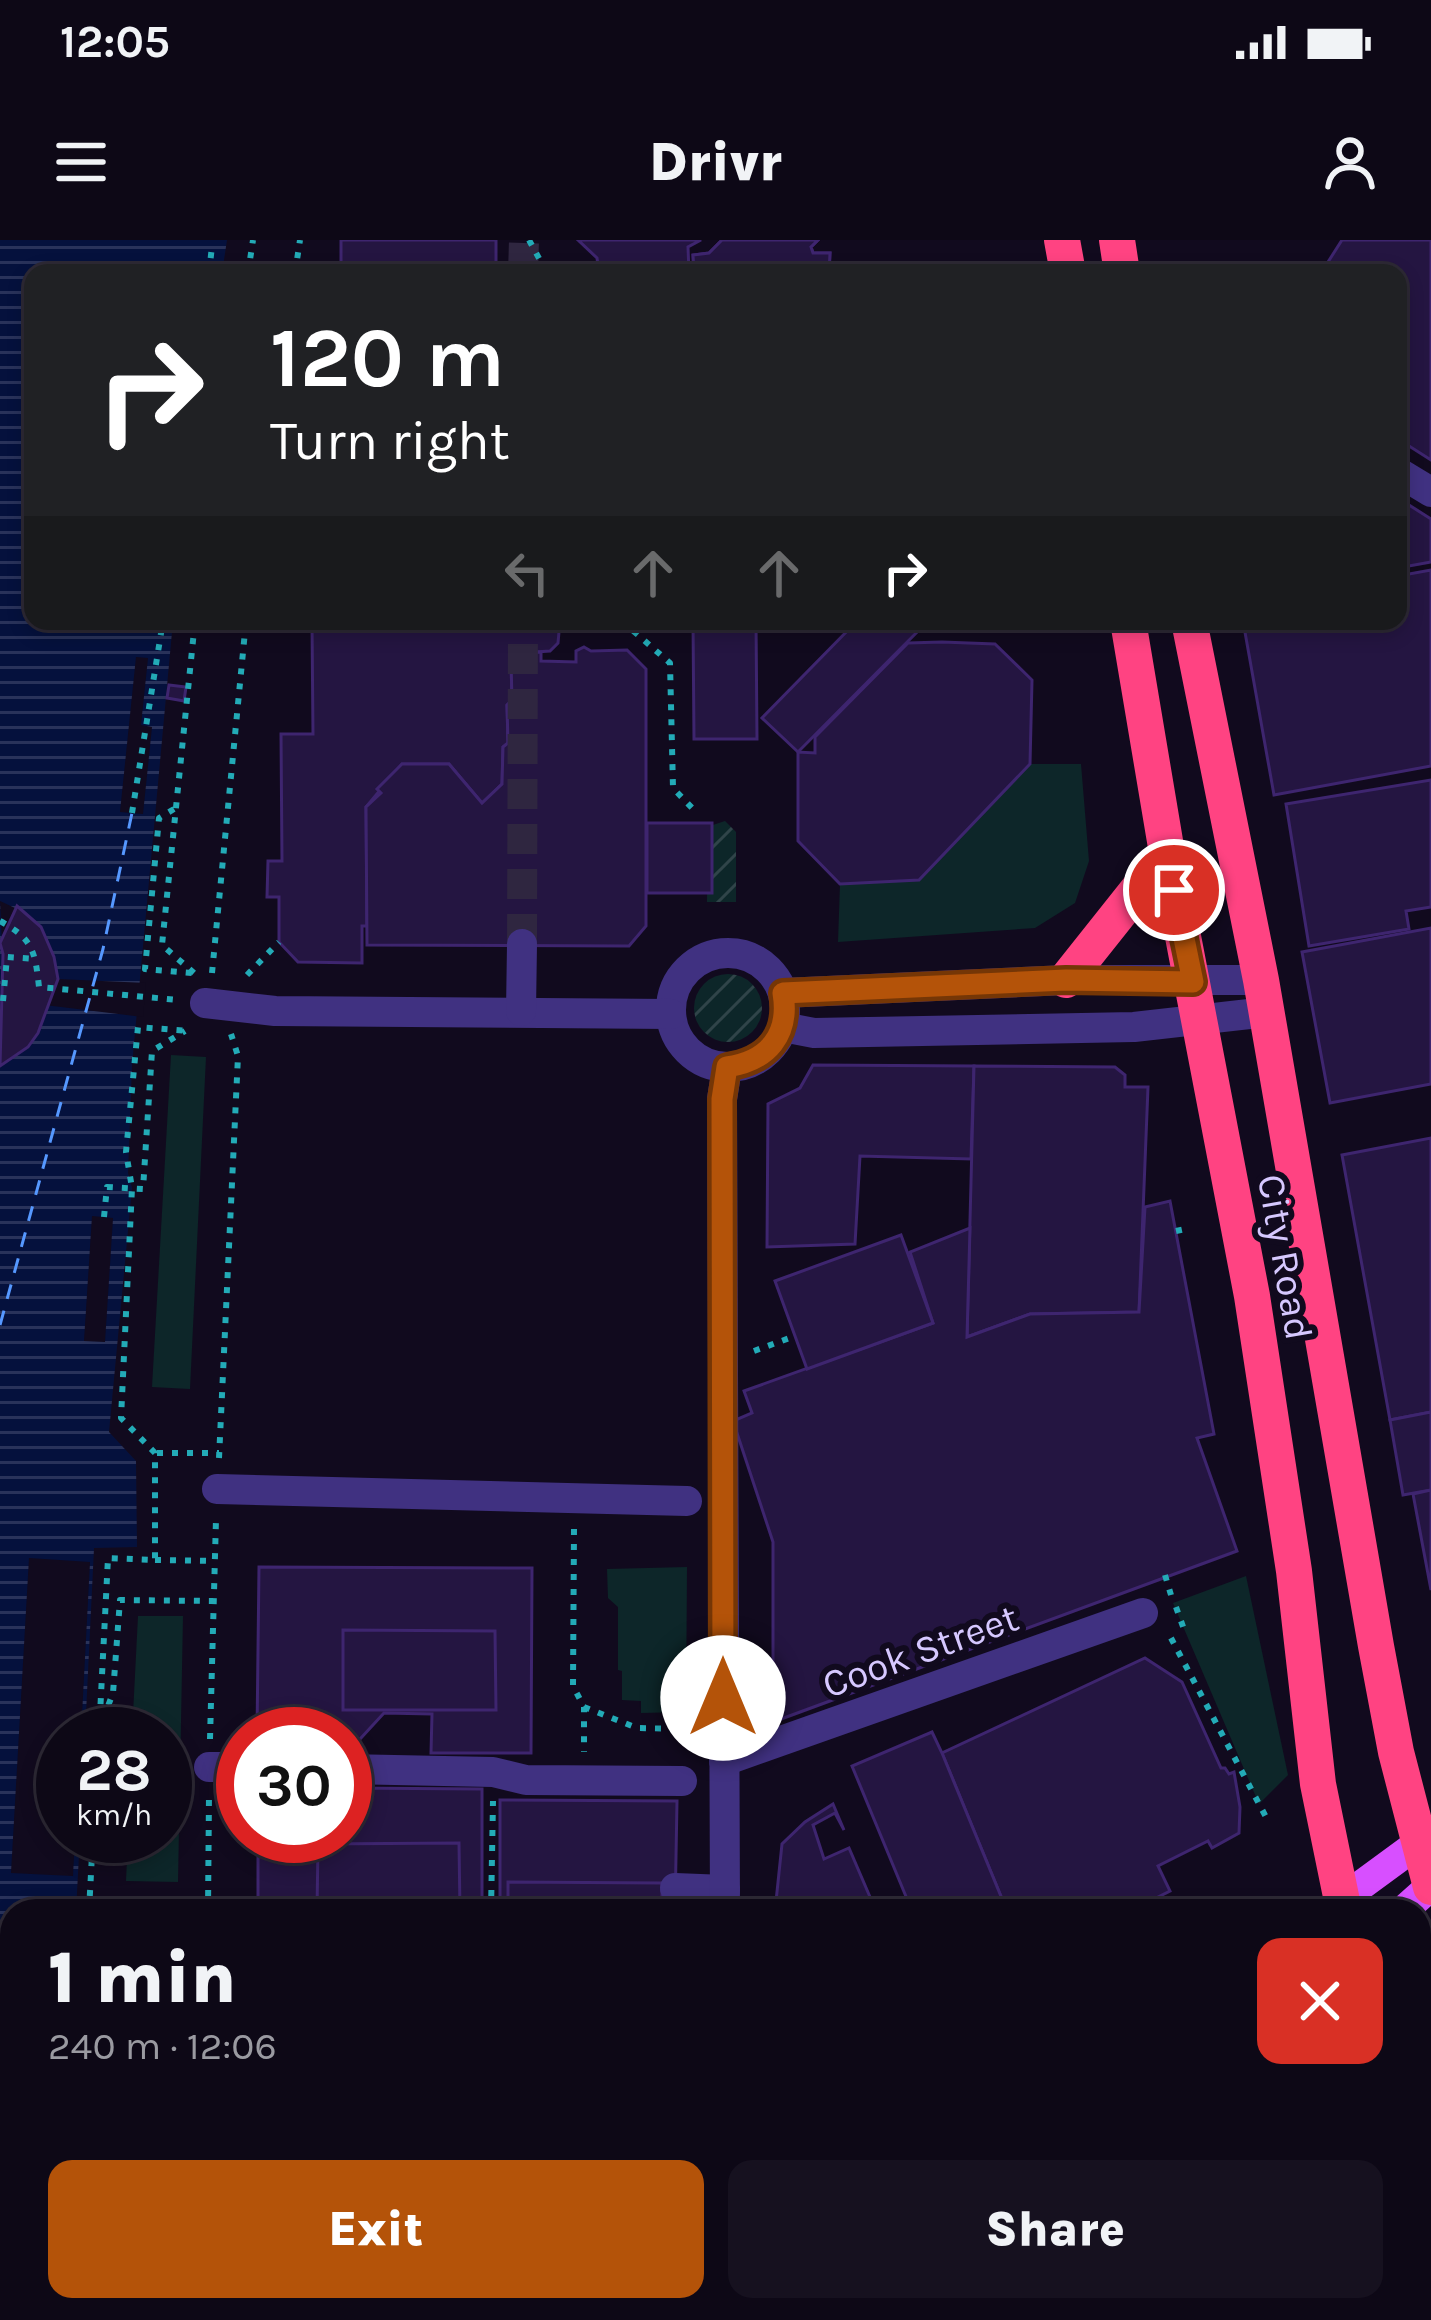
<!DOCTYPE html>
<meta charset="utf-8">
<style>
body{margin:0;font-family:Karla,sans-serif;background:#16111f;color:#f1f3f6;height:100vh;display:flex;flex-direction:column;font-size:45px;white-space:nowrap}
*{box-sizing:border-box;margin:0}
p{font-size:39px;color:#9a9aa1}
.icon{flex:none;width:66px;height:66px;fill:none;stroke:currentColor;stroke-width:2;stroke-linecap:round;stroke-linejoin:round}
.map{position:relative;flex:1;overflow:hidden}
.details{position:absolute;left:0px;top:1659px;width:1431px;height:423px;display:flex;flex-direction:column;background:#0d0816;border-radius:36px 36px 0 0;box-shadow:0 6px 18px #0003,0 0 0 3px #2d2935}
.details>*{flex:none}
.top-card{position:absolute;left:24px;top:24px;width:1383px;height:366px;border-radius:24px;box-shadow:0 6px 18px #0003,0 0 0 3px #2d2935;background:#202124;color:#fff;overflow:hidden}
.speed{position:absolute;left:36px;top:1467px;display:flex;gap:24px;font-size:60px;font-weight:700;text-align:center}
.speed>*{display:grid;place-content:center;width:156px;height:156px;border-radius:50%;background:#0d0816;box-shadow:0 6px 18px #0003,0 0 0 3px #2d2935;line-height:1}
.speed small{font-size:30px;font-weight:400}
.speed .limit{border:18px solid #d22;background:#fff;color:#111}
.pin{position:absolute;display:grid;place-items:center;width:102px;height:102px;color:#fff;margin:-51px;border:6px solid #fff;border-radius:50%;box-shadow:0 3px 12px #0007}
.me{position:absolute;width:132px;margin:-66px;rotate:0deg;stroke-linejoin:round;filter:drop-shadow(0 0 9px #0008)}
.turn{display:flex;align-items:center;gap:42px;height:252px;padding:0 48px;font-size:54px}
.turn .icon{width:156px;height:156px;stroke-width:2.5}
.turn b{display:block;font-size:84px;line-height:102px}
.lanes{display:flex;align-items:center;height:114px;padding:0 48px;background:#0003;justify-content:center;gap:60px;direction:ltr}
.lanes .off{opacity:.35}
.round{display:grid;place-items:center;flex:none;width:126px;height:126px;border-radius:24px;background:#16111f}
.head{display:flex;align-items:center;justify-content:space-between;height:204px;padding:0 48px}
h1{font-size:72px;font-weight:800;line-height:90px}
.cta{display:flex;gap:24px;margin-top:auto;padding:24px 48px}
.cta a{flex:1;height:138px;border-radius:24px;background:#b45309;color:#fff;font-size:48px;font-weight:800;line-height:138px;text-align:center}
.cta a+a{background:#16111f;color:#f1f3f6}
.status{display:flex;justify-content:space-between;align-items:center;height:84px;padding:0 60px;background:#0d0816;direction:ltr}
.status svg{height:33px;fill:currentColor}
header{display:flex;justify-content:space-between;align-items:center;height:156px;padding:0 48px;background:#0d0816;font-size:54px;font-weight:800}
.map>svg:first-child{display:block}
</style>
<div class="status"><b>12:05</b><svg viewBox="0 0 49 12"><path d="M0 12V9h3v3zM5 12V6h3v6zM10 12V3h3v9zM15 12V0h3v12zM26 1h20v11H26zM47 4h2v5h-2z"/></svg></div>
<header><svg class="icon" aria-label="menu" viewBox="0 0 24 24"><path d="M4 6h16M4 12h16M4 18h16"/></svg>Drivr<svg class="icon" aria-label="person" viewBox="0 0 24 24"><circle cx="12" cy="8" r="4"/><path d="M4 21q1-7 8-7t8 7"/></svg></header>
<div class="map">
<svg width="1431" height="2080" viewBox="0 0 1431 2080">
<defs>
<pattern id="garden-furrows" width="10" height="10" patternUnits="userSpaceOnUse" patternTransform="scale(3)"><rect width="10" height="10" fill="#0d2629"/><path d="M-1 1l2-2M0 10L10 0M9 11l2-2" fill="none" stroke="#304449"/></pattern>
<pattern id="water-rules" width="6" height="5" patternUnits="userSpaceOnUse" patternTransform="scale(3)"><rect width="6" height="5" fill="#05113d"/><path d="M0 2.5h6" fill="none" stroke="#29325a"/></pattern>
</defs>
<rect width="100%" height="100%" fill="#110a1e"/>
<g fill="#0d2629">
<path d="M1030 524H1081L1089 621 1075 663 1035 688 838 702 840 644 919 640Z"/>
<path d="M171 815 206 817 190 1149 152 1147Z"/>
<path d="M687 1327 686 1472 641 1473V1461L622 1460V1431L618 1430V1367L608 1358 607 1329Z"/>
<path d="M1246 1336 1288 1535 1259 1564 1173 1363Z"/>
<path d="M138 1376H183L178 1642 126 1641 128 1596H165V1494H132Z"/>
</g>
<g fill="url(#garden-furrows)">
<path d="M725 581 736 592V662H707L708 592 713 585Z"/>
<circle cx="728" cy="768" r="34"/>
</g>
<path fill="url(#water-rules)" d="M0 0H227L222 33H33V381H173L132 825 128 933 132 948 109 1192 136 1221 137 1307 94 1308 85 1494H63V1596H80L76 1671H12V2070L58 2080H0Z"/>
<g fill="#110a1e">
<path d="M136 417 148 418 141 485 152 487 143 574 120 572Z"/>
<path d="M0 661 15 668 17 666 41 687 54 716 58 739 146 743 143 777 12 761 15 725 3 724Z"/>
<path d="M92 976 113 978 105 1102 84 1101Z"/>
<path d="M29 1318 90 1322 81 1494H63V1596H75L73 1636 11 1633Z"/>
<path d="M0 1889 12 1912V2070H64V2080H7L0 2067Z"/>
</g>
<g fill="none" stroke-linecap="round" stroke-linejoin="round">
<path stroke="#5698ff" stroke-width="3" stroke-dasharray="15 12" stroke-linecap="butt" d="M0 1085 103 709 132 573"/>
</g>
<g fill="#241541" stroke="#3e256f" stroke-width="3">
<path d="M341 0H496V30H512V33H341Z"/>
<path d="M578 0H701L688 7 689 33H599L597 18Z"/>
<path d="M722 0H818L811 7 813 13H830L829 33H694L693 15 709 13Z"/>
<path d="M722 0H818L811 7 813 13H830L829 33H694L693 15 709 13Z"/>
<path d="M1342 0H1431V220L1398 199V33H1321Z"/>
<path d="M1398 258 1431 279V322L1398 328Z"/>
<path d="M1431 330V526L1274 555 1243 381H1398V336Z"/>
<path d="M550 381 559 392 558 403 550 411 520 413 511 421 512 460 507 465 508 503 503 507 502 544 482 563 449 524H402L366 567 367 686H362V723L298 722 279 702V657H267L268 621H282L281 494H313L312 383 295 381Z"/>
<path d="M693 381H756L757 499H694Z"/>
<path d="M857 381H928L798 512 762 478Z"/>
<path d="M942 402 995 404 1032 440 1030 524 919 640 840 644 798 601V512L815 513V497L908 403Z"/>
<path d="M584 407 591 411 627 410 646 429V686L629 706 367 705 366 567 381 553 377 549 402 524H449L482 563 502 544 503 507 508 503 507 465 512 460 511 421 520 413 541 412V421L576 422V411Z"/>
<path d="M169 445 186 447 184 461 167 458Z"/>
<path d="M1431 540V667L1406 671 1409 689 1309 706 1286 564Z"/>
<rect x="647" y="583" width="65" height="70"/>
<path d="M17 666 41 687 54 717 58 739 38 793 28 807 0 826 3 714 0 703Z"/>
<path d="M1431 688V844L1330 863 1302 712Z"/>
<path d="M813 825 974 826 971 919 860 916 855 1004 767 1007 768 864 800 848Z"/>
<path d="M974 826 1115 827 1125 835V847H1148L1139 1072 1030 1074 967 1097Z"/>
<path d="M1431 898V1172L1390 1180 1342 915Z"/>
<path d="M1170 961 1214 1194 1197 1198 1237 1311 773 1482V1302L733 1181 752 1173 744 1151 933 1083 910 1012 970 988 967 1097 1030 1074 1139 1072 1145 967Z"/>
<path d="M901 995 933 1083 807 1129 775 1041Z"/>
<path d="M1431 1172V1250L1403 1255 1390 1180Z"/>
<path d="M1431 1250V1350L1413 1254Z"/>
<path d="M259 1327 532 1328 531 1513H431L432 1474 384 1473 349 1511H345V1494H257Z"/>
<path d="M343 1390 495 1391 496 1470H343Z"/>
<path d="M1145 1418 1182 1442 1221 1528H1225L1229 1534 1234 1532 1240 1567 1239 1593 1212 1608 1208 1601 1158 1626 1170 1651 1130 1671H1007L942 1513Z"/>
<path d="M932 1492 942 1513 1007 1671H912L852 1526Z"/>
<path d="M345 1548 482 1549V1671H258V1596H345Z"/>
<path d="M500 1560 677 1561 675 1671H500Z"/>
<path d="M833 1564 844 1590 835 1573 813 1585 824 1619 849 1608 876 1671H775L782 1604 805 1582Z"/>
<path d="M459 1603 460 1671H317L318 1604Z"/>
<path d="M508 1642 662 1643V1671H508Z"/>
<path d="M1419 2034 1431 2051V2080H1200L1194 2070H1419Z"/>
<path d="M346 2070H391L397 2080H335Z"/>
<path d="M680 2070H699L702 2080H652Z"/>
<path d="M793 2070H1157L1162 2080H796Z"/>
</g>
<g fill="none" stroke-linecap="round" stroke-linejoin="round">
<g stroke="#2f2640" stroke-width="30" stroke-dasharray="30 15" stroke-linecap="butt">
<path d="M523 33 524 0"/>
<path d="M522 704 523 381"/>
<path d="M757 2070 760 2080"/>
<path d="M398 2080 422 2070"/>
</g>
<g stroke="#23abb7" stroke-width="6" stroke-dasharray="6 9" stroke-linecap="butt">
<path d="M529 0 547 33"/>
<path d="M829 32 993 33 1021 23"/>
<path d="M209 33 212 6"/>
<path d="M248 33 253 0"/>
<path d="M295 33 300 0"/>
<path d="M622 381 670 423 673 548 693 569"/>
<path d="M163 385 245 390"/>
<path d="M174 569 159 578 145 729 193 733"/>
<path d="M132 573 163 381"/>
<path d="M0 681C33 699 35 711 39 747L178 760"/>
<path d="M194 733 162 705 195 381"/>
<path d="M212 733 246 381"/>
<path d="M247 735 279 702"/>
<path d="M3 761 7 717 36 719"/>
<path d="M104 977 107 947 143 949 152 811 185 791"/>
<path d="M1176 991 1185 989"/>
<path d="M754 1111 795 1096"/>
<path d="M157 1213H219"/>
<path d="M219 1218 238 816 231 794"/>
<path d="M574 1289 573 1446 584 1467V1512"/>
<path d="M155 1320 214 1321"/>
<path d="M1165 1335 1171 1355"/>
<path d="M1176 1367 1186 1395"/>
<path d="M1171 1398 1266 1577"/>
<path d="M584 1467 637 1488 685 1489"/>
<path d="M103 1479 113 1453 120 1360 213 1361"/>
<path d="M99 1494 108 1318 155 1320V1213L121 1178 132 948 126 912 138 787 189 791"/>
<path d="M210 1499 216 1279"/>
<path d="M89 1665 208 1670"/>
<path d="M89 1671 93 1596"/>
<path d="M208 1671 209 1555"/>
<path d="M491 1671 493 1561"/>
<path d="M0 1922 12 1945"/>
<path d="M78 2070 83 2080"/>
<path d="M114 2070 120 2080"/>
<path d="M68 2080V2070"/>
<path d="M201 2080 225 2070"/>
</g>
<g stroke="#403181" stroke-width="30">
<path d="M1398 232 1431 252"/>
<circle cx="728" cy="770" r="57"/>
<path d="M783 753 1066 740H1261"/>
<path d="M205 763 275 771 671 774"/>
<path d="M521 771 522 704"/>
<path d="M783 787 814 793 1134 787 1267 772"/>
<path d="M217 1249 687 1261"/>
<path d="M724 1521 1143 1373"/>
<path d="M209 1527H243"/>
<path d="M345 1529 493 1532 526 1540 682 1541"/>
<path d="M675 1648 725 1650"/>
<path d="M725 1671 722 859 727 828"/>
<path d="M1134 2070 1137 2080"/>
</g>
<g stroke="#d74fff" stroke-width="30">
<path d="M1341 1660 1431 1594"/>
<path d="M1403 1671 1431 1646"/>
</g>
<g stroke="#ff4382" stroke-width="36">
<path d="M1062 0 1068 33"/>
<path d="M1117 0 1122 33"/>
<path d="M1128 381 1167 613 1252 1056 1294 1331 1318 1544 1344 1671"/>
<path d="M1189 381 1261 740 1376 1406 1396 1512 1431 1647"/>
<path d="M1066 740 1167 613"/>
<path d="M1419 1909 1431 1940"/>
</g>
</g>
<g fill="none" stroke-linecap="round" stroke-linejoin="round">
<g stroke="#753606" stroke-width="30">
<path id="route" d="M723 1458 722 859 727 827C768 821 790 795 783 753L1066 740 1193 742 1174 650"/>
</g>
<use href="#route" stroke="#b45309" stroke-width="21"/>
</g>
<g text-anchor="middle" stroke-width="12" stroke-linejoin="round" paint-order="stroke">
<g font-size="39" fill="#d6c8ff" stroke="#110a1e">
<text transform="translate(1286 1017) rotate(80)" y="14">City Road</text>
<text transform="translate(920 1410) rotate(-20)" y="14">Cook Street</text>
</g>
</g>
</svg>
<div class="speed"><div>28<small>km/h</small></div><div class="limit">30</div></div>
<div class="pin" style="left:1174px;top:650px;background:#d93025"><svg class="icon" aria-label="arrive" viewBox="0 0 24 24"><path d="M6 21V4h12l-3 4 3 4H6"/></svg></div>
<svg class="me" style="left:723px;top:1458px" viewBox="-20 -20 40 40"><circle r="19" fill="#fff"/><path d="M0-13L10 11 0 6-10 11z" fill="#b45309"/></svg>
<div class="top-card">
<div class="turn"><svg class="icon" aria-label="right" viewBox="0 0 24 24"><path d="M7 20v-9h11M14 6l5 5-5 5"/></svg><div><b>120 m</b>Turn right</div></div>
<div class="lanes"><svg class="icon off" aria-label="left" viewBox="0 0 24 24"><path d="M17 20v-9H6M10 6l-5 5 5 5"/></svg><svg class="icon off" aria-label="ahead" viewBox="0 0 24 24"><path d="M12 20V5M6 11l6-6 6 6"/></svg><svg class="icon off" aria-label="ahead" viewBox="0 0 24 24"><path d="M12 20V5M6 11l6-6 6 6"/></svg><svg class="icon" aria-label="right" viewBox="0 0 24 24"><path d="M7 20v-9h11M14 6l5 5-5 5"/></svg></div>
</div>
<section class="details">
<div class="head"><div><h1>1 min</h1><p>240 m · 12:06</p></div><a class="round" style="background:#d93025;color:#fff"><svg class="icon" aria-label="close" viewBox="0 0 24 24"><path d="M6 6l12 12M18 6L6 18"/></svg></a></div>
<div class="cta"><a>Exit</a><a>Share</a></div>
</section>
</div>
